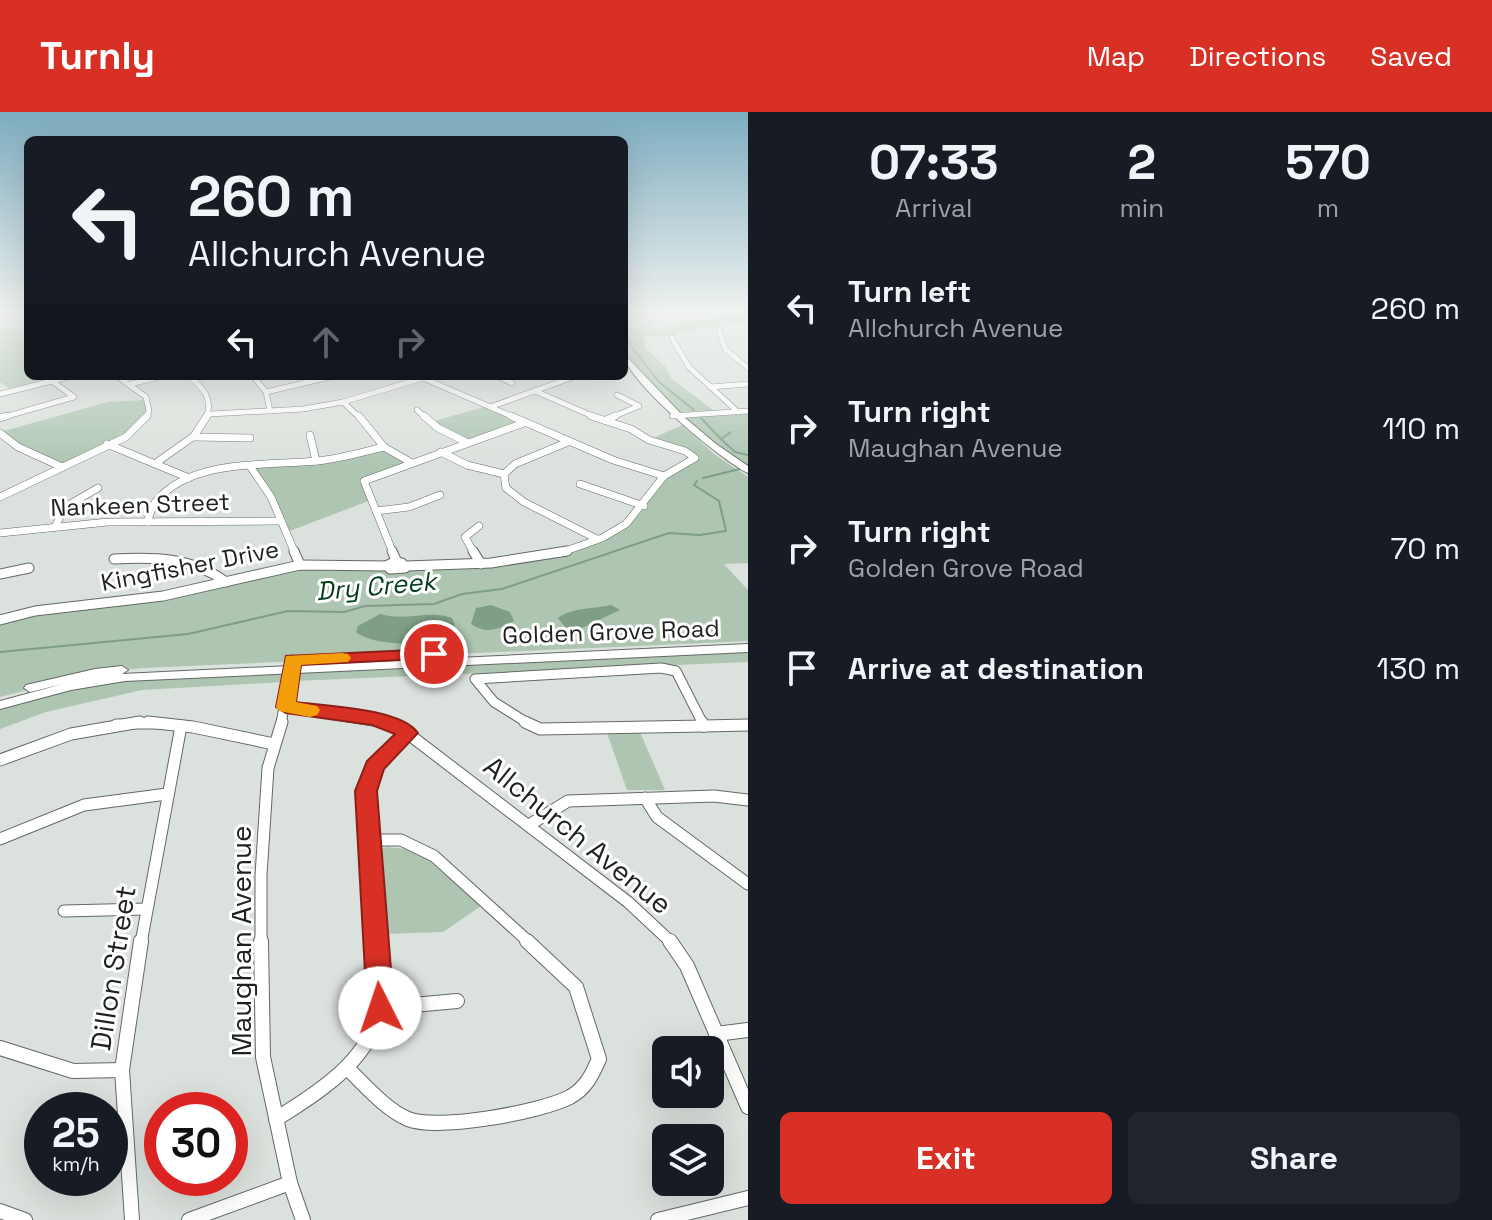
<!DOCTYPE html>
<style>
body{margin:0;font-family:"Space Grotesk",sans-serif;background:#20242c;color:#f1f3f6;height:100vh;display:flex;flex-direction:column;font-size:30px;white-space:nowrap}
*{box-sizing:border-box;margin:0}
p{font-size:26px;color:#9ea1a6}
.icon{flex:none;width:44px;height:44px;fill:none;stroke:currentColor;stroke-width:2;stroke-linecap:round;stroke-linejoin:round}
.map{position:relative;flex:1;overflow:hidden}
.details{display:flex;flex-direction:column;background:#171b24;width:744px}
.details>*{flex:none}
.top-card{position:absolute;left:24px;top:24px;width:604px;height:244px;border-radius:12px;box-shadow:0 8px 32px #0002;background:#171b24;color:#f1f3f6;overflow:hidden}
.tools{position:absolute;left:652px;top:924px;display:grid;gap:16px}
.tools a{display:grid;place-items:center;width:72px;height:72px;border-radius:12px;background:#171b24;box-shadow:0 8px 32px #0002;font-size:40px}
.speed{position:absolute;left:24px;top:980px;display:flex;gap:16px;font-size:40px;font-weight:700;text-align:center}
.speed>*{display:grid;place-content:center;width:104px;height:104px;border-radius:50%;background:#171b24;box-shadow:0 8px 32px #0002;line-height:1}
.speed small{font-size:20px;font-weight:400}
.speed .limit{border:12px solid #d22;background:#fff;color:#111}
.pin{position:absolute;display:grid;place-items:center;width:68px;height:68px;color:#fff;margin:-34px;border:4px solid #fff;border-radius:50%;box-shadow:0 2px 8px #0007}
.me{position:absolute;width:88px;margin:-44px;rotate:356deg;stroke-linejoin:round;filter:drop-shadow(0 0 6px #0008)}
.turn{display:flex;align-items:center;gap:28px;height:168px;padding:0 32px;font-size:36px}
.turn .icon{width:104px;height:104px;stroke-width:2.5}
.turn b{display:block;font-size:56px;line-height:68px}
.lanes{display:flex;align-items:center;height:76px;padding:0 32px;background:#0003;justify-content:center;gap:40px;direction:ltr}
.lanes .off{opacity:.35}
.eta{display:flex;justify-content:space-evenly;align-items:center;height:136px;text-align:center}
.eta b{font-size:48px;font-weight:700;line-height:56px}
.cta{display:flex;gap:16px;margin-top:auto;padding:16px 32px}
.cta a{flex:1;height:92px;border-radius:12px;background:#d93025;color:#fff;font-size:32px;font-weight:700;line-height:92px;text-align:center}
.cta a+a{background:#20242c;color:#f1f3f6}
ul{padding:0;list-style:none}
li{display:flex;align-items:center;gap:24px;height:120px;padding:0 32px}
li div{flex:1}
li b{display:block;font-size:30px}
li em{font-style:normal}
header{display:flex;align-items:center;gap:48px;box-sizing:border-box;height:112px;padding:0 40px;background:#d93025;color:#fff}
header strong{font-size:38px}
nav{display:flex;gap:44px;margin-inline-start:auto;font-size:28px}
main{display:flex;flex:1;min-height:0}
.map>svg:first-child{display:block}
</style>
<header>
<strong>Turnly</strong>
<nav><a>Map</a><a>Directions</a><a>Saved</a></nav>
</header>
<main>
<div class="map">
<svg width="748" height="1108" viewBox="0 0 748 1108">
<rect width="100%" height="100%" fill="#dbe1dc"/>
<g fill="#adc5b1">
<path d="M748 201V211L721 212 720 216 698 215 694 220 681 219 674 224H644L645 236 666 255 671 266 714 299 679 300 624 241V213L640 219Z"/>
<path d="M0 215 28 219V264H63L11 278 0 270Z"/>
<path d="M148 288 149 299 142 313 62 355 27 340 0 320 108 290Z"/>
<path d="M487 294 524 311 466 330 431 310Z"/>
<path d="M748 299V358L682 305Z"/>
<path d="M682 313 714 342 748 365V451L724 452 748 478V529L143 556 95 561 0 585V509L35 499 163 484 300 453 406 454 551 442 597 427 625 413 664 364 695 346 649 328Z"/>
<path d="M384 335 412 351 364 369 371 388 287 420 250 354 316 349Z"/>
<path d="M742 539 748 542V550L294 569 296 560Z"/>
<path d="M280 560 283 570 142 578 46 600 0 617V596L70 576 124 567Z"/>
<path d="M640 620 665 678H627L607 621Z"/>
<path d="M386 735 417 738 481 794 443 820 383 822 377 745 380 738Z"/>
</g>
<g fill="#7e9f85">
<path d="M491 493 510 500 514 509C499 517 487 523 471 512L476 496Z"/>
<path d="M611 493 620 498 580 517 565 515 558 506C573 495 594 497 611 493Z"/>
<path d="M380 502C408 510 428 497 452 506L455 513C446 538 373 535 356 520L358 514Z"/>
</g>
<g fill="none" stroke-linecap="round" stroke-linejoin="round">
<g stroke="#7e9f85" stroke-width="2">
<path d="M624 225 659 270 694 298"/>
<path d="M701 306 720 326"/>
<path d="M731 320 721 327 735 340 748 343"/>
<path d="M703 366 748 355"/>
<path d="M0 540 188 522 288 499 344 500 365 494 434 492 462 482 502 477 669 421 700 423 726 419 719 389 694 373 697 369"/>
</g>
<g stroke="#646965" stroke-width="6">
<g id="minor-far4">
<path d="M674 199 699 207"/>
<path d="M624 201 646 210"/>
<path d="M719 218 725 237 748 256"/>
<path d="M672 226 689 255 738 300"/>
<path d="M117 264 146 285 149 299 146 306"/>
<path d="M189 264C203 276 214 287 206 306"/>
<path d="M253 264 266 280 270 299"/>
<path d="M497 264 512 271"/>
<path d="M131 272 162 264"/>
<path d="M710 275 748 272"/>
<path d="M535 279 597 306"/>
<path d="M266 280 334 264"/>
<path d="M0 282 72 264"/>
<path d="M343 290 360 306"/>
<path d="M490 295 576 264"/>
<path d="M417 298 426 306"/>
<path d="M210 302 303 297 343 290 423 266 516 306"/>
<path d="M672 304 748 299"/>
<path d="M0 306 74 285 52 269"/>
<path d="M610 306 639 294 617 283"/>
</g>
</g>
<g stroke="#646965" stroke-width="8">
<g id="minor-far3">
<path d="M359 304 384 335 412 351"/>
<path d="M424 304 438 316 466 330"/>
<path d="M511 304 613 348 664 364"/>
<path d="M0 306 7 304"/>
<path d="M606 308 615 304"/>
<path d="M0 321 18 335 62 355"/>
<path d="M310 323 316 349"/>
<path d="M194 325 250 326"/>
<path d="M568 330 515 352 504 362 506 376 524 390 597 427"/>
<path d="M107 332 189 366"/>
<path d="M441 340 467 353 504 362"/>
<path d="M156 351 194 324 207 304"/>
<path d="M250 354 271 385 295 441"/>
<path d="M580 372 644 394"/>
<path d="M0 385 126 325 147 304"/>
<path d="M376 399 409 395 440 383"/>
<path d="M147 410C150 403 152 393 157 388 193 346 268 354 317 349 340 347 362 340 384 335"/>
<path d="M55 415 65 395 98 376"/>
<path d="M0 421 108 410 281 409"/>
<path d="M393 441 364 369 524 311"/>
<path d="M474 441 465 425 479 414"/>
<path d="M560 441 602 426 626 412 664 364 695 346 685 339 649 328 631 317 591 304"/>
</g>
</g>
<g stroke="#646965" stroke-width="11">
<g id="minor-far2">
<path d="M294 439 300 453"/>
<path d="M392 439 397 450"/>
<path d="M473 439 481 452"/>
<path d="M114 447C155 445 192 445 226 470"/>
<path d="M394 450 402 451 405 456 390 457 388 453Z"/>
<path d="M406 454 491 451 567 439"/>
<path d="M0 462 29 456"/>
<path d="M0 508 35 499 163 484 300 453 388 454"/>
<path d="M286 595 392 612"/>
<path d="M116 612H172"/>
<path d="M281 612 292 548"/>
<path d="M529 612 494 590 475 567 661 556 676 559 703 612"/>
</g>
</g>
<g stroke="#646965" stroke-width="13">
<g id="minor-far1">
<path d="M148 610 193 615 274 632"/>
<path d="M384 610 398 614 628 790 672 831"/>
<path d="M525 610 540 617 704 614"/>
<path d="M702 610 704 614"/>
<path d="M704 614 748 613"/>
<path d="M0 648 71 622 140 610"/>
<path d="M645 686 657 705 748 772"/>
<path d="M529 713 568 689 714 684 748 688"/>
<path d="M0 727 84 693 167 682"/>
<path d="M369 728H401L434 744 530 831"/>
<path d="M64 799 146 797"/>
<path d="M141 831 181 614"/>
<path d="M261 831V763L268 656 282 610"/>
<path d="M376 831 366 679 375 654 408 621"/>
</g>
</g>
<g stroke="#646965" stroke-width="16">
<g id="minor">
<path d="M261 829 263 945 290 1071 303 1108"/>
<path d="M670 829 687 854 748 995"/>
<path d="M380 896 457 889"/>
<path d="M716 922 748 918"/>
<path d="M0 936 73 959 122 958"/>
<path d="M347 956C364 972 386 998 408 1007 438 1019 541 1000 570 985 586 976 592 963 599 947L576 875 527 829"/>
<path d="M276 1007C318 981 369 949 380 897 384 877 377 849 376 829"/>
<path d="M0 1099 25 1108"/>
<path d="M132 1108 122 958 141 829"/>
<path d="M189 1108 290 1071"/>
<path d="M658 1108 748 1086"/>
</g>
</g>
<g stroke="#646965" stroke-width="2">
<g id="major">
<path d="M624 242 684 305 716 332 748 354V361C723 350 624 267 624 242Z"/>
<path d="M748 532V540L125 569 71 578 0 597V589L63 572 30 580 24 576 26 573 95 557 122 554 128 558 122 562Z"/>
</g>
</g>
<use href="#minor-far4" stroke="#fff" stroke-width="5"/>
<use href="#minor-far3" stroke="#fff" stroke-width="7"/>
<use href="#minor-far2" stroke="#fff" stroke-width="9"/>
<use href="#minor-far1" stroke="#fff" stroke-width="11"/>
<use href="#minor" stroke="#fff" stroke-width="14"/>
<use href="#major" fill="#fff" fill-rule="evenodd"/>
</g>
<linearGradient id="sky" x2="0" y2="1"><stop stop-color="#7dacc0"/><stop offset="0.56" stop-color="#eff2ef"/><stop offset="1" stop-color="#eff2ef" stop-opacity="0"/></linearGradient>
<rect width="748" height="355" fill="url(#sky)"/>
<path fill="#d93025" stroke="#8d1f18" stroke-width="2" d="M434 537 440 538 443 542 440 546 301 553 296 590C325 594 401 596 418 621L384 657 377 679 394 896 390 905 380 908 371 905 367 896 355 679 367 649 395 622 372 613 286 601 276 595 286 544Z"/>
<path fill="#f59e0b" d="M342 541 348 542 351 546 348 550 301 553 296 590 317 594 320 598 317 603 310 605 279 599 276 595 286 544Z"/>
<g text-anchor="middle" stroke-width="6" stroke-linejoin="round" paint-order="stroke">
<g font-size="24" fill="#1f2120" stroke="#fff">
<text transform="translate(140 393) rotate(-2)" y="8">Nankeen Street</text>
<text transform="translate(190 454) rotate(-11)" y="8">Kingfisher Drive</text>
<text transform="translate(611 520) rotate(-2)" y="8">Golden Grove Road</text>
</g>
<g font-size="26" font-style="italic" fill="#043d1a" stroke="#fff">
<text transform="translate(376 474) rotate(-5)" y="9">Dry Creek</text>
</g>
<g font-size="28" fill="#1f2120" stroke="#fff">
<text transform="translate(578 723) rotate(39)" y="10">Allchurch Avenue</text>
<text transform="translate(241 829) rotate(-90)" y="10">Maughan Avenue</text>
<text transform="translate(113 856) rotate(-81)" y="10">Dillon Street</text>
</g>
</g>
</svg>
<div class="tools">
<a><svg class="icon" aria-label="sound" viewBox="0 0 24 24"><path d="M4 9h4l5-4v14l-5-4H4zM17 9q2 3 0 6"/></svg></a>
<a><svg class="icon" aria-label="layers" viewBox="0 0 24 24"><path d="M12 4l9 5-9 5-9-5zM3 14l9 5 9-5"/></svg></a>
</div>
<div class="speed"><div>25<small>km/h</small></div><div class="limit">30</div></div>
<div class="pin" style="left:434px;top:542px;background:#d93025"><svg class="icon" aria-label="arrive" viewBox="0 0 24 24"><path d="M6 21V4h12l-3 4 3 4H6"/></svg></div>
<svg class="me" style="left:380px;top:896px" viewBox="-20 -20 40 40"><circle r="19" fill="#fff"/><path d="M0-13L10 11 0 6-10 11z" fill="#d93025"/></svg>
<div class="top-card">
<div class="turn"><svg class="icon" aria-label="left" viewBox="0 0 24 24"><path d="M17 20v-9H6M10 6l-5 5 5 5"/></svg><div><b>260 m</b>Allchurch Avenue</div></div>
<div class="lanes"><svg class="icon" aria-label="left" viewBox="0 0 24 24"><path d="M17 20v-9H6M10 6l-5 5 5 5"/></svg><svg class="icon off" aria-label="ahead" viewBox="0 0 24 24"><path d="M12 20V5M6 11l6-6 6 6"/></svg><svg class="icon off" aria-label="right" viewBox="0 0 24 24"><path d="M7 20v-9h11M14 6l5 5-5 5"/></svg></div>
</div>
</div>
<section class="details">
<div class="eta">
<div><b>07:33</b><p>Arrival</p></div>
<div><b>2</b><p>min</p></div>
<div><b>570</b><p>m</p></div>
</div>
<ul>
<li><svg class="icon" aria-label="left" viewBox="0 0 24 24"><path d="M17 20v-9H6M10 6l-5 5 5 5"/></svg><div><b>Turn left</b><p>Allchurch Avenue</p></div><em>260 m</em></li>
<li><svg class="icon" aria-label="right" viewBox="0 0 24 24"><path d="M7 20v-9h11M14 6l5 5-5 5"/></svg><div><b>Turn right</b><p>Maughan Avenue</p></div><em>110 m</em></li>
<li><svg class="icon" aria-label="right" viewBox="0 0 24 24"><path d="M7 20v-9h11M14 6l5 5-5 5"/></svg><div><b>Turn right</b><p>Golden Grove Road</p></div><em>70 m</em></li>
<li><svg class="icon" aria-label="arrive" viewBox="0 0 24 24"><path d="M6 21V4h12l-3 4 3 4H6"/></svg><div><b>Arrive at destination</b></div><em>130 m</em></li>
</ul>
<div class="cta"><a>Exit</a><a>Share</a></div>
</section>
</main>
